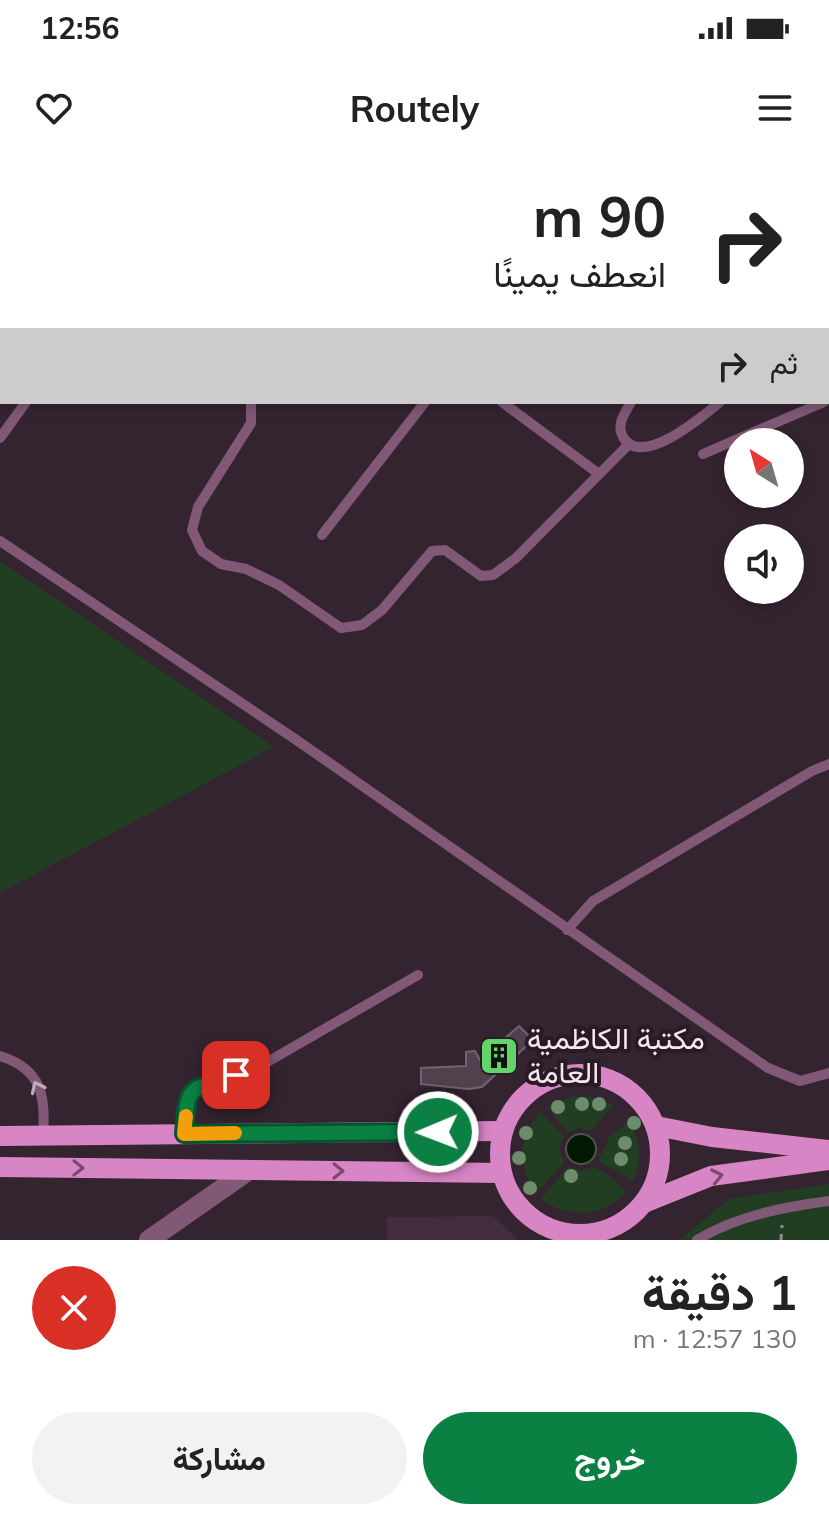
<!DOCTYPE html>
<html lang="ar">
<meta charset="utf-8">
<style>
body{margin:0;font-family:Mulish,Vazirmatn,sans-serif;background:#f2f2f2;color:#222;direction:rtl;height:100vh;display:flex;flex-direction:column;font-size:30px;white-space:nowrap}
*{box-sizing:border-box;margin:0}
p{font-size:26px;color:#767676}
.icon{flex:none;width:44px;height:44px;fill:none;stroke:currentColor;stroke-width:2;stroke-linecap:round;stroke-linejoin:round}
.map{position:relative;height:1080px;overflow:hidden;direction:ltr}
.side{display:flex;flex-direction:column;background:#fff;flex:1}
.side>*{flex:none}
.hud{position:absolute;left:0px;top:0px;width:830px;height:244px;box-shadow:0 4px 12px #0003;direction:rtl;background:#fff;color:#222;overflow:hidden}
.needle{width:52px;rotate:323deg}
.buttons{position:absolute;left:724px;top:268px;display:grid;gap:16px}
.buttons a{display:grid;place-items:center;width:80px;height:80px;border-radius:50%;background:#fff;box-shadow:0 4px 12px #0003;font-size:40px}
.pin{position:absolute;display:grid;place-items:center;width:68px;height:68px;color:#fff;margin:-34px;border-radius:16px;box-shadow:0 4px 12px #0006}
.me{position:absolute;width:88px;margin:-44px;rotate:269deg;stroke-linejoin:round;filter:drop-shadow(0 0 6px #0008)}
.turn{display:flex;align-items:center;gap:28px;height:168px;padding:0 32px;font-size:36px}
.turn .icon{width:104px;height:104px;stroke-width:2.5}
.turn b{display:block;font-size:56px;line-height:68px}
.then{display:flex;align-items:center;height:76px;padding:0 32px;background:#0003;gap:16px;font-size:30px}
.round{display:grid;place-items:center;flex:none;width:84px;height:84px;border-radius:42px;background:#f2f2f2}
.head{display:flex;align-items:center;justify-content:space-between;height:136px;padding:0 32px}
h1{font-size:48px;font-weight:700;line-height:60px}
.action{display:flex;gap:16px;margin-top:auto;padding:16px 32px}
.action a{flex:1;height:92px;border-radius:48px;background:#0b8043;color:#fff;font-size:32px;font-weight:700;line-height:92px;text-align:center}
.action a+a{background:#f2f2f2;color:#222}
.status{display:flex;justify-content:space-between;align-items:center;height:56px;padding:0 40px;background:#fff;direction:ltr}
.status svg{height:22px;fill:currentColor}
header{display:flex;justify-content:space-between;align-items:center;height:104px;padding:0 32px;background:#fff;font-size:36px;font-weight:700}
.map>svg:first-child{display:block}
</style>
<div class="status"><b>12:56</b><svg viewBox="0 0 49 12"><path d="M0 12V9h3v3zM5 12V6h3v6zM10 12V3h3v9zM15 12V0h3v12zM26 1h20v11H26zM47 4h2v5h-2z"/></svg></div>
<header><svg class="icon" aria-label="menu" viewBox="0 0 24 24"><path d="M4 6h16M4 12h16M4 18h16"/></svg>Routely<svg class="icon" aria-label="heart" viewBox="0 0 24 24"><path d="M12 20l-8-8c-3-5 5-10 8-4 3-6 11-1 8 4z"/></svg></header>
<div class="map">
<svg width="829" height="1080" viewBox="0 0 829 1080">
<rect width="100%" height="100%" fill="#342430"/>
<path fill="#422c3d" d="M493 1056 518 1080H387V1057Z"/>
<g fill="#213e22">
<path d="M0 401 274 587 0 733Z"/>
<path d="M574 936 592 937 613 945 591 971 580 968 567 973 547 946Z"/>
<path d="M540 952 564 976 559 989 564 1003 536 1033C517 1006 518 976 540 952Z"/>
<path d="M630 961C640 982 643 999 633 1021L598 1001 610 976Z"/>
<path d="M568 1007 581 1011 593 1007 606 1013 626 1032C603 1058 568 1059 541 1039Z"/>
<path d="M829 1024V1080H679L729 1039Z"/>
</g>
<circle fill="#011803" stroke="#4a564a" stroke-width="2" cx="581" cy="989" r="15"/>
<path fill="#52404d" stroke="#756270" stroke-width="2" d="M519 866 533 880 482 927 469 929 421 924V908L466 906V892L475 891 480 900Z"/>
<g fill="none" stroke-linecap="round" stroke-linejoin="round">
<path stroke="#988a94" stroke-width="3" stroke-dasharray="6 6" stroke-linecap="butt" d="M781 1080 782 1065"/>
<g stroke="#815977" stroke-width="10">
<path d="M187 2 189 0"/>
<path d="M475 2 476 0"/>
<path d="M802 2 804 0"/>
<path d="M828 157H829"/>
<path d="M251 242V263L198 347 192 370 202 391 221 404 246 409 279 425 341 468 362 465 382 450 432 391 445 390 481 416 493 415 516 398 629 284"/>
<path d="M502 242 599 314"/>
<path d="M631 242C625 253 616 264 623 277 642 309 703 256 720 242"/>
<path d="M0 278 26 242"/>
<path d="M703 294 824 242"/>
<path d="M322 375 425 242"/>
<path d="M0 381 295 579 768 908 800 921 829 913"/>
<path d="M567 770 593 741 812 611 829 604"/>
<path d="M0 896C42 909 46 937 43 975"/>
<path d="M184 974 187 936 193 930 257 908 418 815"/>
<path d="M697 1080C736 1056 784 1047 829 1041"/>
</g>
<path stroke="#815977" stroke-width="20" d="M149 1080 249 1010"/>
<g stroke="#815977" stroke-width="20">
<path d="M565 1080V1073"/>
<path d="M597 1080V1073"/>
</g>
<g stroke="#d785c4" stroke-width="20">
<circle cx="580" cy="994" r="80"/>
<path d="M656 966 712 977 829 990"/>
<path d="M0 976 501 971"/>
<path d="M0 1007 501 1013"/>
<path d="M644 1043 711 1016 829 1000"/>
</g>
</g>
<g fill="#6c8c6b">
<circle cx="582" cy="944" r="7"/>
<circle cx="599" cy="944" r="7"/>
<circle cx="558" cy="947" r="7"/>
<circle cx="634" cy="963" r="7"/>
<circle cx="526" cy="973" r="7"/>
<circle cx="625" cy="983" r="7"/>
<circle cx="519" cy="998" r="7"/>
<circle cx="621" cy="999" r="7"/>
<circle cx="571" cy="1016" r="7"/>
<circle cx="530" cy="1028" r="7"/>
</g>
<defs><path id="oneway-chevron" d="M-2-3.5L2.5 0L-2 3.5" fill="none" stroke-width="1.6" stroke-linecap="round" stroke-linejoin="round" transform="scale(2)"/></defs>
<use stroke="#c0a8ba" href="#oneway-chevron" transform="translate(37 927) rotate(-116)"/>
<g stroke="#784a6d">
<use href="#oneway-chevron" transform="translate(78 1008) rotate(1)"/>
<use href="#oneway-chevron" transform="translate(338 1011) rotate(1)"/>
<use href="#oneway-chevron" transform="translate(717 1016) rotate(-12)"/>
</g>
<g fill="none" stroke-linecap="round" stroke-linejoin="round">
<g stroke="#07532c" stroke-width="20">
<path id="route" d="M236 915C188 932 188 921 184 974L438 972"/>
</g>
<use href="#route" stroke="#0b8043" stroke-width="14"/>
<path stroke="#f59e0b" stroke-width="14" d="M186 956 184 974 235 973"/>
</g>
<defs>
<g id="building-square" transform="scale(2)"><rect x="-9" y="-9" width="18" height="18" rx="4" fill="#61d46a" stroke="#2a1a26"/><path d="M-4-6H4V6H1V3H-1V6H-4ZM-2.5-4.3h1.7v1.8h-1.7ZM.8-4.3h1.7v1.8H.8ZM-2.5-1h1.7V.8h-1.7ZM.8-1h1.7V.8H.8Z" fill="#111"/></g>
</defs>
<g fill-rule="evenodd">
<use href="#building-square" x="499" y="896"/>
</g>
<g text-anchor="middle" stroke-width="8" stroke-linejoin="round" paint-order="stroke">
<g font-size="30" fill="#f3e8f0" stroke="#2a1a26" text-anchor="start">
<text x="527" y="889">مكتبة الكاظمية<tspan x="527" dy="34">العامة</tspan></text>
</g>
</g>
</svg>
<div class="buttons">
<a><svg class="needle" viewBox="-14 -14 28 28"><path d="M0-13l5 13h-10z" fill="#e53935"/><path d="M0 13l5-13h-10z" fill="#767676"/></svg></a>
<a><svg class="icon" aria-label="sound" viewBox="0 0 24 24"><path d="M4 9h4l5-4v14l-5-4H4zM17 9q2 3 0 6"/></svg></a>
</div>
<div class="pin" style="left:236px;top:915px;background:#d93025"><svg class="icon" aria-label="arrive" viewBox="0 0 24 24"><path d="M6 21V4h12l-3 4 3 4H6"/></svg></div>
<svg class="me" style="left:438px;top:972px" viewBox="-20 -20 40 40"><circle r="17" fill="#0b8043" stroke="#fff" stroke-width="3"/><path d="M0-11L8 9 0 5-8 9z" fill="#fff"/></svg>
<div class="hud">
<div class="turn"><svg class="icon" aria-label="right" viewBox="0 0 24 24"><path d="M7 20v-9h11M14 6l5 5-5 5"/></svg><div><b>90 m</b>انعطف يمينًا</div></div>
<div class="then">ثم<svg class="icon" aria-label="right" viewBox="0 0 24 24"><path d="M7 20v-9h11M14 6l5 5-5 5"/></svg></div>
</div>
</div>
<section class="side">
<div class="head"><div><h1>1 دقيقة</h1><p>130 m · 12:57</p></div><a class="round" style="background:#d93025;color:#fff"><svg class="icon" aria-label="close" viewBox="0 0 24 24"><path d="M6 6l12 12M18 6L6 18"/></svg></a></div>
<div class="action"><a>خروج</a><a>مشاركة</a></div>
</section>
